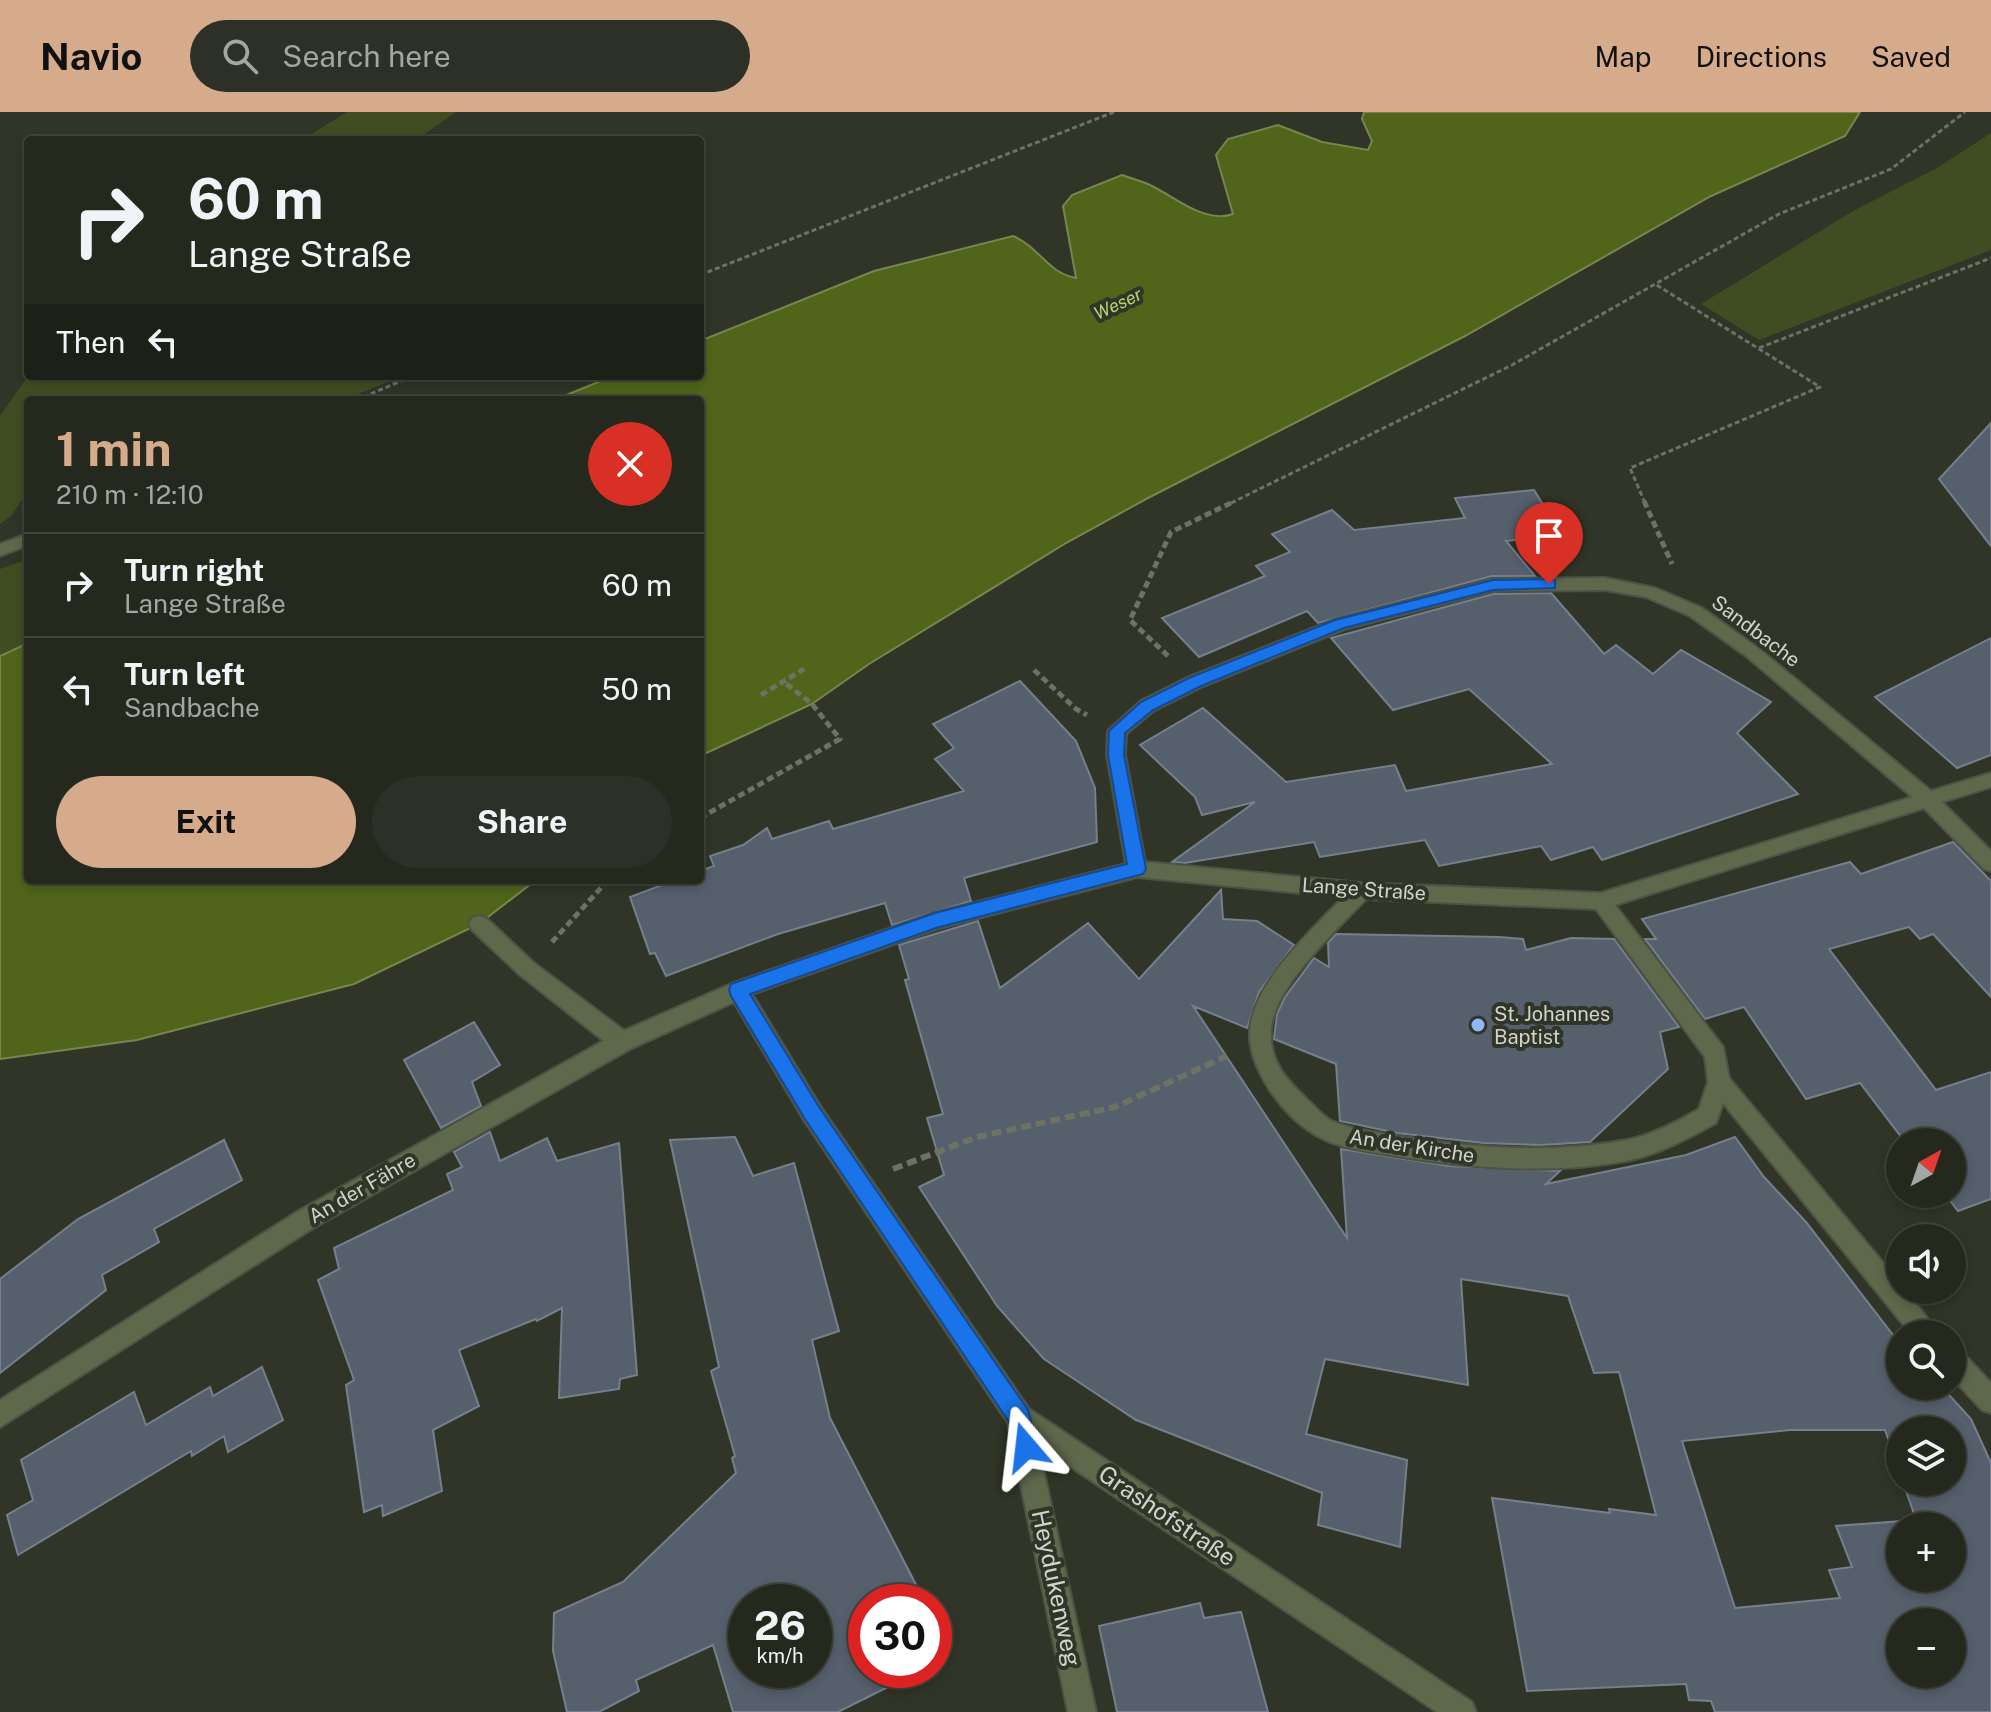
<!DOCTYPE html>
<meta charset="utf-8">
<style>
body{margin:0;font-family:"Public Sans",sans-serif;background:#2c3026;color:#f1f3f6;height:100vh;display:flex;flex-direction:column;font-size:30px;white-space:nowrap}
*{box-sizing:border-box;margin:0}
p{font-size:26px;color:#a3a6a4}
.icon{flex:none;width:44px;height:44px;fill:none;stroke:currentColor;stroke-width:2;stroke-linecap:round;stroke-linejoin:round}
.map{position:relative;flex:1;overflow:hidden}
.sheet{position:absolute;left:24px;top:284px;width:680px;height:488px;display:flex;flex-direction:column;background:#24281d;border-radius:8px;box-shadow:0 4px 12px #0003,0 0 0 2px #41443b}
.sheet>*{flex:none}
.top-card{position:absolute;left:24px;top:24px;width:680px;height:244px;border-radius:8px;box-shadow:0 4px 12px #0003,0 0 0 2px #41443b;background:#24281d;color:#f1f3f6;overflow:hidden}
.needle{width:52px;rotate:40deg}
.fabs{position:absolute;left:1886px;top:1016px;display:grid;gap:16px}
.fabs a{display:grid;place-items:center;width:80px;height:80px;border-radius:50%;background:#24281d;box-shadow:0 4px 12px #0003,0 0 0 2px #41443b;font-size:40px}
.speed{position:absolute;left:728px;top:1472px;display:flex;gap:16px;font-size:40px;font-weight:700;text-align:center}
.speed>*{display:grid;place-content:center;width:104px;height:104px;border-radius:50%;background:#24281d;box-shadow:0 4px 12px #0003,0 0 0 2px #41443b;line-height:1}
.speed small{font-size:20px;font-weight:400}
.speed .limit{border:12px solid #d22;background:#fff;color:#111}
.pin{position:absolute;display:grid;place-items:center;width:68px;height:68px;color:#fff;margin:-82px -34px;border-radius:50% 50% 50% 0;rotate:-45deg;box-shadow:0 0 8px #0007}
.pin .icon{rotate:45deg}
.me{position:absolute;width:88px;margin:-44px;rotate:343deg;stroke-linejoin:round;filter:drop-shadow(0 0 6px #0008)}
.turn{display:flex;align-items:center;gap:28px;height:168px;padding:0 32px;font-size:36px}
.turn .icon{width:104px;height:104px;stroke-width:2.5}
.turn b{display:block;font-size:56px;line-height:68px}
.then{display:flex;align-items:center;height:76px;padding:0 32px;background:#0003;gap:16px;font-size:30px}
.round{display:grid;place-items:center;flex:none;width:84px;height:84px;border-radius:42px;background:#2c3026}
.headline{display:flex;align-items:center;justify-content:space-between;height:136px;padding:0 32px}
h1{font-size:48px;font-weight:700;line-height:60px;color:#d6ab8b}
.button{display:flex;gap:16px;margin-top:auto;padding:16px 32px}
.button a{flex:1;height:92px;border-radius:48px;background:#d6ab8b;color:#111;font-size:32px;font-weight:700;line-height:92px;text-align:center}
.button a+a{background:#2c3026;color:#f1f3f6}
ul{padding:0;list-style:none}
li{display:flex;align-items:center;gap:24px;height:104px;padding:0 32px;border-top:2px solid #41443b}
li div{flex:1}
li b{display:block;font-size:30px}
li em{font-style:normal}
header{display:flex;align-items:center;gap:48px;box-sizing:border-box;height:112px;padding:0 40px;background:#d6ab8b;color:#111}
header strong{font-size:38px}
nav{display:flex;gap:44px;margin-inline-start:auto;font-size:28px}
.search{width:560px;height:72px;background:#2c3026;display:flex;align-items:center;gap:20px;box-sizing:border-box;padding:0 28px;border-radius:44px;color:#a3a6a4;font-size:30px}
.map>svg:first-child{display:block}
</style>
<header>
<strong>Navio</strong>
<div class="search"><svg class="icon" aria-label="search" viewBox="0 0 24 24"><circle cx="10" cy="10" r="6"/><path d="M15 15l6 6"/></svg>Search here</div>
<nav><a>Map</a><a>Directions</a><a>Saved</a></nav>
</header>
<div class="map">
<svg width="1991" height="1600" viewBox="0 0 1991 1600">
<rect width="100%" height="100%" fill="#303527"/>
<g fill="#404d22">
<path d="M347 0H456L416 28H302Z"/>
<path d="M1991 21V138L1759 228 1701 192 1853 99 1937 56Z"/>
<path d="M28 264H403L343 288H28V378L12 403 0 412V304Z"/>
<path d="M28 447V531L0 544V457Z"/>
</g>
<g fill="#50651a" stroke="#77864f" stroke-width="2">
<path d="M1364 0H1860L1845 24 1711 84 1465 224 1148 386 1066 431 869 552 812 592 700 644V288H554L613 264H700V229L874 159 1013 124C1042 137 1046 160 1076 166L1063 94 1072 83 1122 63C1132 67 1143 69 1152 74 1175 85 1205 112 1233 102L1216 43 1228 27 1278 13 1322 30 1368 38 1372 29 1362 7Z"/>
<path d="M28 531V768H536L479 812 354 872 137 928 0 947V544Z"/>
</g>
<g fill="#565f6c" stroke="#76808d" stroke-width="2" fill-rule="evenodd">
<path d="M1991 311V434L1939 367Z"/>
<path d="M1534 378 1562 423 1506 429 1535 464H1492L1318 511 1307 499 1199 545 1162 506 1265 464 1256 454 1290 440 1272 422 1332 398 1354 418 1465 406 1455 386Z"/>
<path d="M1551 481 1604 542 1616 533 1653 562 1681 538 1771 590 1737 621 1798 682 1602 748 1593 735 1551 748 1541 734 1439 754 1425 728 1320 745 1314 730 1185 751 1172 750 1255 690 1202 703 1195 685 1140 633 1203 596 1286 670 1395 653 1406 679 1552 652 1469 577 1393 598 1331 526 1493 482Z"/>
<path d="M1991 526V643L1957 656 1875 585Z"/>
<path d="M1020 569 1076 629 1095 676 1097 730 964 766 971 789 892 813 885 791 778 822 666 864 655 841 650 842 630 785 675 768H700V759L714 754 710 744 743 733 767 716 772 727 829 709 833 717 964 679 935 647 954 636 933 612Z"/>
<path d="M1953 730 1991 769V885L1933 822 1920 827 1909 815 1829 837 1936 978 1991 960V1087L1958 1099 1945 1082H1952V1030H1905L1860 971 1806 987 1744 895 1705 907 1645 827H1656L1642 807 1850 750 1861 762Z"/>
<path d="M1221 778 1223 807 1257 809 1294 833 1259 880 1247 916 1193 894 1347 1126 1341 1037 1449 1054 1560 1059 1546 1072 1686 1043 1735 1025 1764 1065 1806 1110 1900 1232V1274H1941L1971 1307 1991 1351V1600H1715L1711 1589 1689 1588 1686 1572 1527 1579 1492 1386 1610 1401 1609 1397 1656 1403 1619 1260 1594 1261 1568 1184 1461 1167 1468 1273 1325 1247 1306 1322 1407 1348 1400 1435 1318 1413 1322 1381 1136 1308 1044 1247 997 1194 919 1075 944 1063 927 1006 943 1002 905 868 909 867 899 833 978 809 1000 876 1088 811 1139 867ZM1789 1318H1885L1900 1361V1318H1952V1370H1903L1916 1408 1836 1414 1852 1455 1829 1458 1840 1486 1735 1496 1682 1329ZM1900 1414H1952V1466H1900ZM1900 1510H1952V1562H1900Z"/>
<path d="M1336 822 1499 825 1523 827 1526 838 1571 826 1614 827 1679 915 1660 920 1668 957 1590 1030 1541 1033 1483 1031 1397 1021 1340 1009 1336 952 1274 927 1277 902 1285 885 1314 846 1329 855 1328 831Z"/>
<path d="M474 910 500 953 472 970 481 994 441 1016 404 948Z"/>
<path d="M490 1020 500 1049 547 1026 557 1049 619 1031 637 1263 620 1267 619 1277 559 1286 562 1196 537 1209 536 1207 459 1238 479 1294 433 1318 442 1379 383 1404 382 1393 364 1400 346 1273 354 1268 318 1168 339 1157 334 1136 453 1078 447 1062 462 1055 454 1040Z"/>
<path d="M735 1025 753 1064 794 1051 839 1219 812 1228 830 1306 925 1490H866V1558H922L838 1600H733L713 1533 636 1568 639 1579 599 1600H567L553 1539 554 1501 623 1470 736 1361 732 1346 735 1344 711 1259 719 1255 670 1028ZM746 1490H814V1558H746Z"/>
<path d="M224 1028 242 1068 154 1117 159 1130 102 1163 106 1178 0 1261V1167L78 1107Z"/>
<path d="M262 1255 283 1308 228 1340 224 1324 192 1344 191 1339 18 1443 7 1403 33 1388 21 1348 134 1280 146 1313 210 1275 213 1284Z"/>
<path d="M1200 1491 1204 1506 1241 1500 1268 1600H1117L1099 1514Z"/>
</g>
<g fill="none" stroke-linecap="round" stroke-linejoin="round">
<g stroke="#4d5245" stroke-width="4">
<path id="service" d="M479 804 486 806 534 851 630 923 633 930 630 937 622 939 614 937 520 863 472 818 469 812 472 806Z"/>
</g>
<g stroke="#4d5245" stroke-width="4">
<g id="minor">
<path d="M28 422V433L0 444V432Z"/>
<path d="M1605 466 1655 476 1702 496 1758 536 1931 679 1991 661V675L1942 690 1991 739V759L1984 757 1924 696 1615 793 1723 935 1729 966 1900 1171V1178H1906L1939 1222H1911L1723 991 1716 1011C1689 1026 1657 1043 1626 1049 1548 1063 1468 1056 1390 1043 1365 1039 1336 1036 1314 1022 1283 1004 1247 955 1250 918 1253 871 1312 818 1343 785L1137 765 936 817 752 882 820 994 1029 1297 1472 1590 1476 1600H1437L1038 1333 1096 1600H1068L1008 1311 804 1008 734 890 630 937 313 1116 0 1315V1288L297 1100 614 923 731 872 935 801 1126 752 1107 643 1108 619 1141 589 1189 565 1334 508 1493 467ZM1605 478 1646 485 1690 504 1746 544 1912 685 1601 781 1361 771 1145 750 1125 643 1126 622 1153 599 1201 575 1345 517 1493 479ZM1366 787 1596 797 1705 945 1708 970 1699 997C1677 1010 1652 1023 1627 1028 1551 1042 1472 1036 1397 1024 1375 1020 1353 1018 1332 1009 1324 1005 1316 996 1309 989 1288 969 1269 951 1271 918 1273 875 1337 818 1366 787Z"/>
<path d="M1952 1236 1961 1239 1991 1271V1301L1982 1298 1952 1266Z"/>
</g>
</g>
<g stroke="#6d7265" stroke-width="3" stroke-dasharray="5 3" stroke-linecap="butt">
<path d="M700 163 1114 0"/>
<path d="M1759 236 1991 146"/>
<path d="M356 288 413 264"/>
<path d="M1231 391 1512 253 1779 102 1891 57 1965 0"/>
<path d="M1645 391 1630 356 1820 275 1655 172"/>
</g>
<g stroke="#6d7265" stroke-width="5" stroke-dasharray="7 4" stroke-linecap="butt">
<path d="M1644 389 1672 452"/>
<path d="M1168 544 1130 508 1171 420 1235 389"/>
<path d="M1034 558 1076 597 1087 603"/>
<path d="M761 583 804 557"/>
<path d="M700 706 840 627 812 592 784 570"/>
<path d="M552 830 608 768"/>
</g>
<path stroke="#6d7265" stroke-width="6" stroke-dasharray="10 5" stroke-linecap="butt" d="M893 1057 977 1025 1115 995 1227 944"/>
<use href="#service" fill="#5e684b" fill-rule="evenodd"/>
<use href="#minor" fill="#5e684b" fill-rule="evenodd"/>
</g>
<path fill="#1a73e8" stroke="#114b97" stroke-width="2" d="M1549 467 1555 468V476L1493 478 1344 516 1201 574 1153 598 1125 621 1124 643 1146 757 1143 762 936 816 750 882 819 995 1028 1298 1038 1335 1034 1343 1026 1347 1018 1343 1009 1310 805 1007 731 884 729 878 731 872 935 801 1127 752 1108 643 1109 619 1141 590 1189 566 1335 508 1493 468Z"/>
<circle fill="#8cb9fc" stroke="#303527" stroke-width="3" cx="1478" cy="913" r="8"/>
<g text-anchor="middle" stroke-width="8" stroke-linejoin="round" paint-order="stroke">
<g font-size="18" font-style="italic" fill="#b6d673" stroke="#303527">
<text transform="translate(1118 192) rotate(-25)" y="6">Weser</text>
</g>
<g font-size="20" fill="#d1d4cb" stroke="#303527">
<text transform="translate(1756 519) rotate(37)" y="7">Sandbache</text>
<text transform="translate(1364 777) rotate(4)" y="7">Lange Straße</text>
<text transform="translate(1412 1034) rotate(9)" y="7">An der Kirche</text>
<text transform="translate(362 1076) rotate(-30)" y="7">An der Fähre</text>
</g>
<g font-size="20" fill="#d1d4cb" stroke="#303527" text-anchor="start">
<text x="1494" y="909">St. Johannes<tspan x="1494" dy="23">Baptist</tspan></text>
</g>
<g font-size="24" fill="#d1d4cb" stroke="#303527">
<text transform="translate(1167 1404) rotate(34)" y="8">Grashofstraße</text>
<text transform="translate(1056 1476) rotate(78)" y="8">Heydukenweg</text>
</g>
</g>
</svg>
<div class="fabs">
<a><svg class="needle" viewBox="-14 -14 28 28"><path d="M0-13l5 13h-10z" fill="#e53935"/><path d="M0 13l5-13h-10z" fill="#a3a6a4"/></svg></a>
<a><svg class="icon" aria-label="sound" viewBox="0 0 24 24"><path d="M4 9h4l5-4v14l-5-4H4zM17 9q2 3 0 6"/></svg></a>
<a><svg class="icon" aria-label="search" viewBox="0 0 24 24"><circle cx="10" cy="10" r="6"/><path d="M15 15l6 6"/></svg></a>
<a><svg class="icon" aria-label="layers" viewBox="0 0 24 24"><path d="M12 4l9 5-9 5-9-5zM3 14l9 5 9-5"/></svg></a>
<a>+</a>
<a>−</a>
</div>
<div class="speed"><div>26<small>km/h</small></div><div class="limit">30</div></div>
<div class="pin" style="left:1549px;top:472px;background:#d93025"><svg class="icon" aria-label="arrive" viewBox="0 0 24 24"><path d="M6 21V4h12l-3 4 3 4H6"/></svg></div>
<svg class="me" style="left:1026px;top:1335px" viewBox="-20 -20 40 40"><path d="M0-17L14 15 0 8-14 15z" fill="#1a73e8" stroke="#fff" stroke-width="4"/></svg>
<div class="top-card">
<div class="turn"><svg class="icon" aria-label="right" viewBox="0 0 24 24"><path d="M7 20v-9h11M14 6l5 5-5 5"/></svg><div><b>60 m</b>Lange Straße</div></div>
<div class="then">Then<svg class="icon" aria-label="left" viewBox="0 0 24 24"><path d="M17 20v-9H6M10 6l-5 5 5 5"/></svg></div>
</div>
<section class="sheet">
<div class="headline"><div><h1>1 min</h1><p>210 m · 12:10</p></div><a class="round" style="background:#d93025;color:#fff"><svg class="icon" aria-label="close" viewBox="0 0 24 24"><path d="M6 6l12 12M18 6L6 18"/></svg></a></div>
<ul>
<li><svg class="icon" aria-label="right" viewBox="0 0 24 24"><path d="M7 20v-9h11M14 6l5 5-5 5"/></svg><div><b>Turn right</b><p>Lange Straße</p></div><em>60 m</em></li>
<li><svg class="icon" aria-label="left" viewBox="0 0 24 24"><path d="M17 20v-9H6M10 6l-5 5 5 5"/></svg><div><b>Turn left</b><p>Sandbache</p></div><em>50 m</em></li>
</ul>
<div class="button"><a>Exit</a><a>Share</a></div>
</section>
</div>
